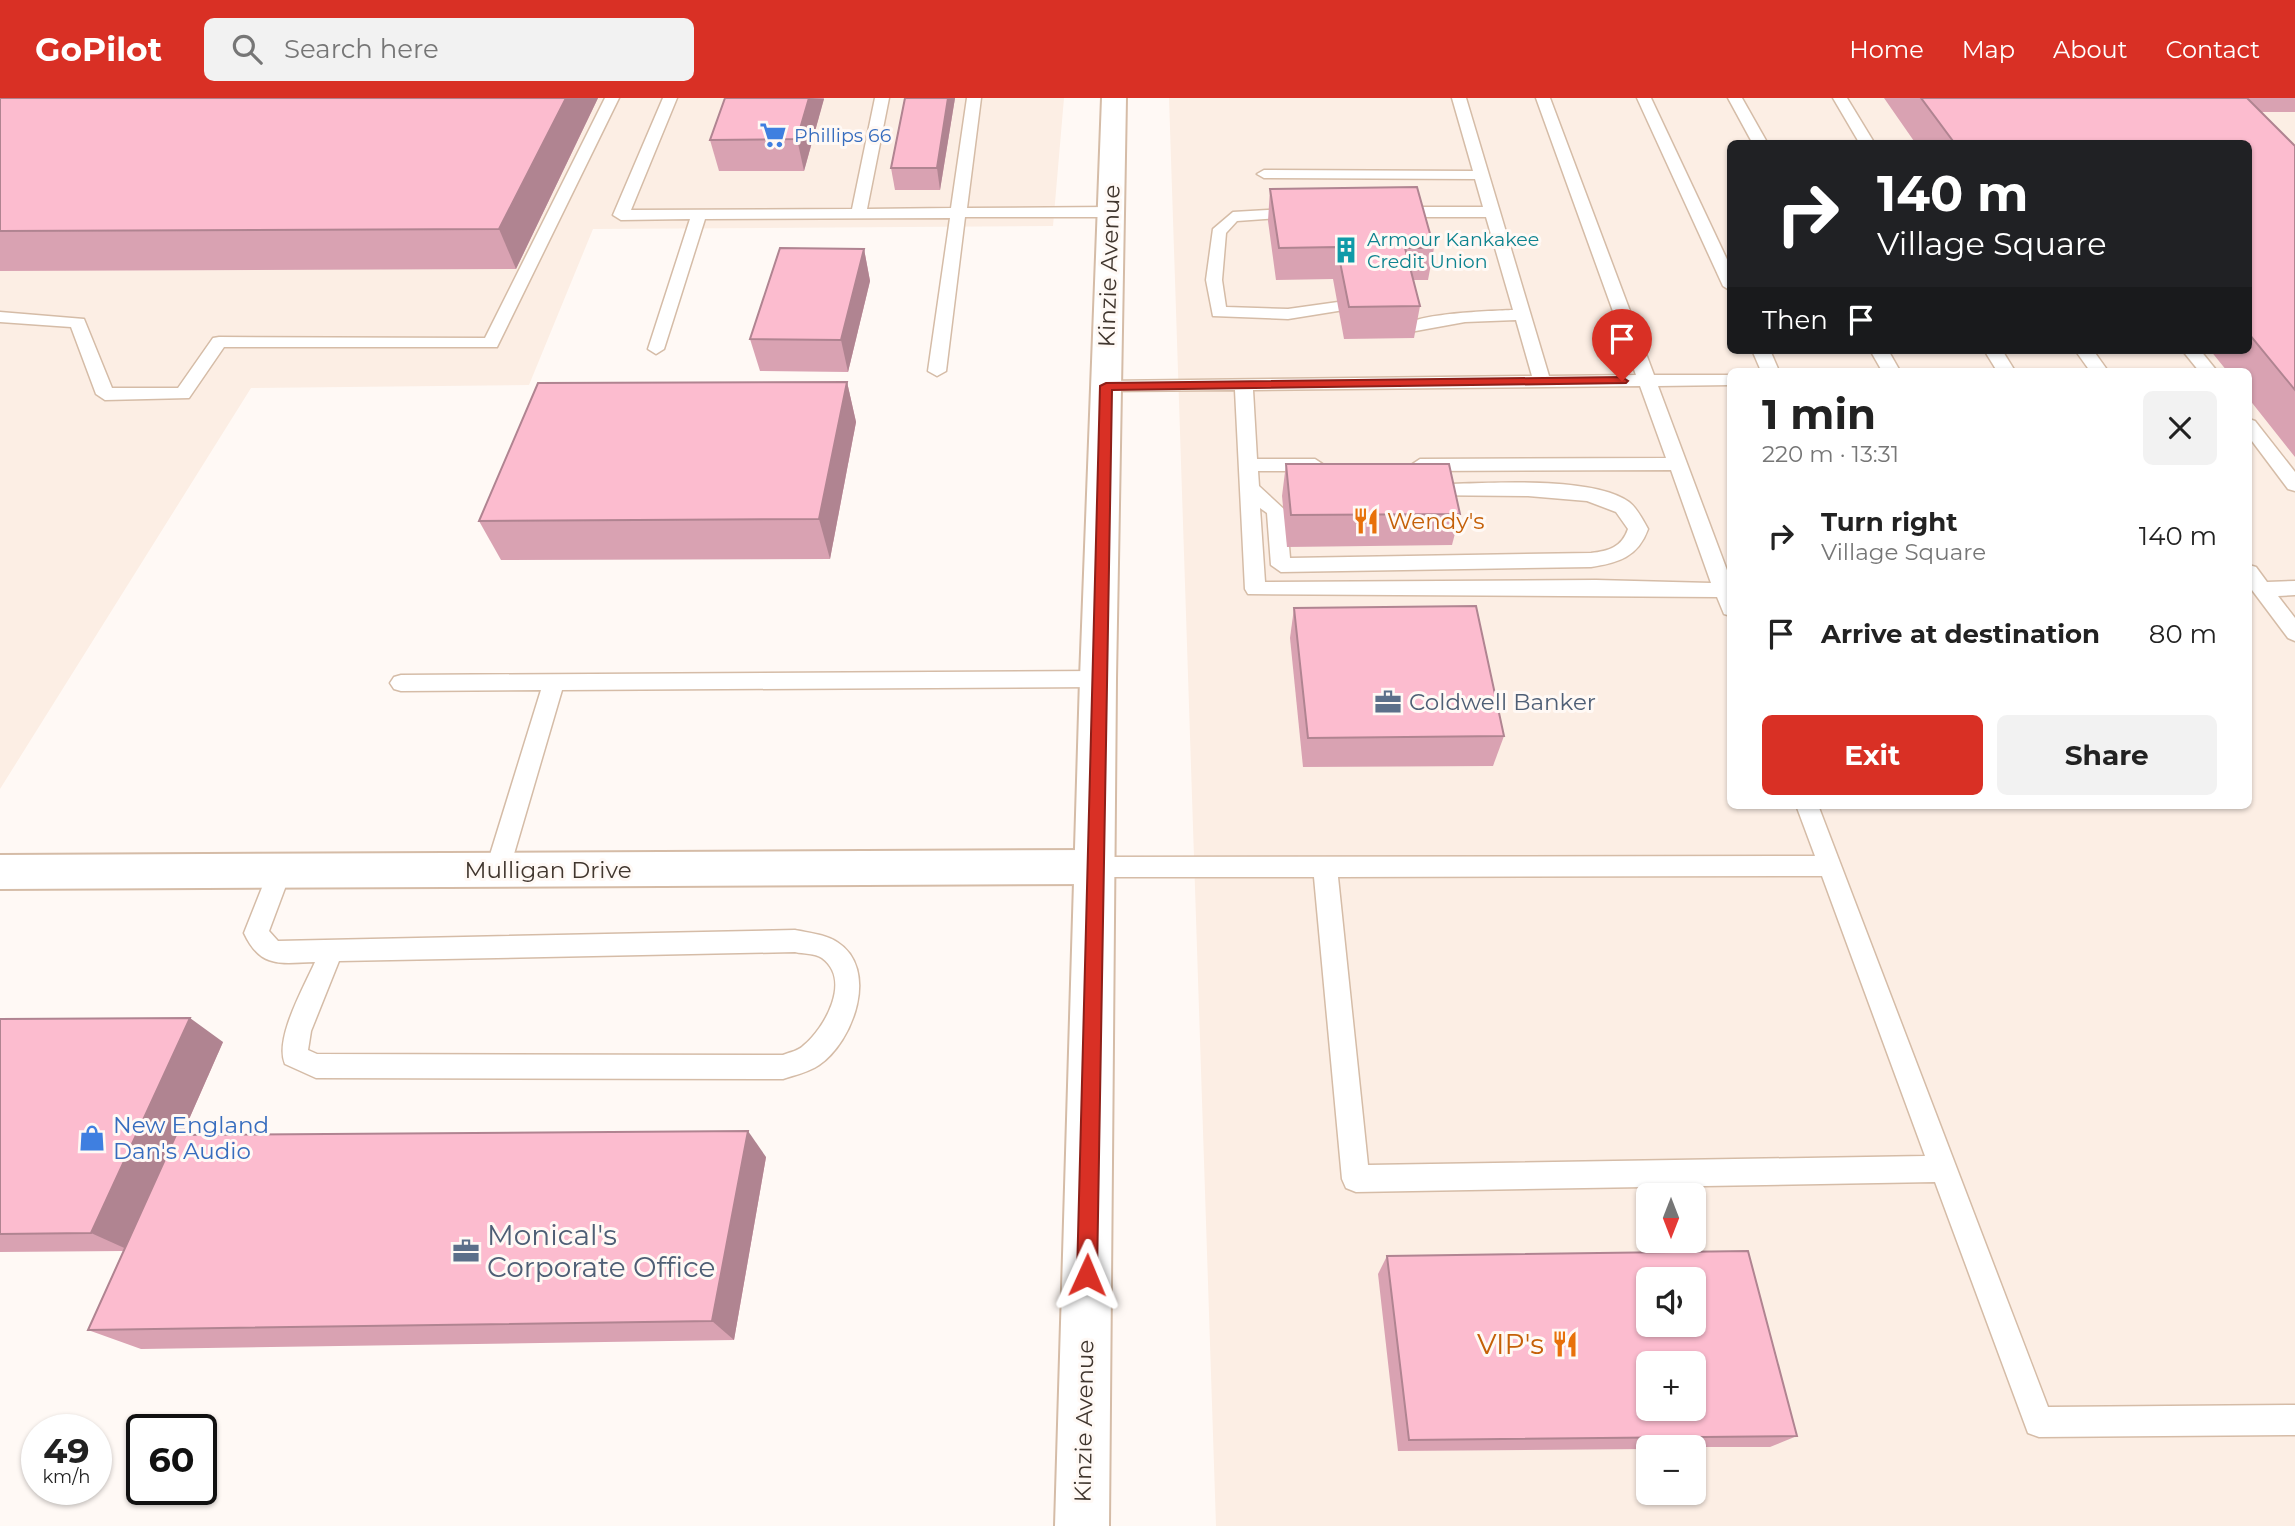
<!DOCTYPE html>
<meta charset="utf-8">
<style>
body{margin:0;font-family:Montserrat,sans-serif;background:#f2f2f2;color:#222;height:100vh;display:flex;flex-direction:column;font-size:26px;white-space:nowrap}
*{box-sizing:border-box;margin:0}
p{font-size:23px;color:#767676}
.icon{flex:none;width:38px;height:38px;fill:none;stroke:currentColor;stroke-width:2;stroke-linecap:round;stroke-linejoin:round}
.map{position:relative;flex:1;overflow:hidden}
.side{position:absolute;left:1727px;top:270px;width:525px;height:441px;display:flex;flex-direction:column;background:#fff;border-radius:10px;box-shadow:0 2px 5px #0004}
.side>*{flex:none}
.top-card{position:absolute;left:1727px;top:42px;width:525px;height:214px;border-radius:10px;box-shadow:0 2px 5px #0004;background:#202124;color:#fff;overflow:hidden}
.needle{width:46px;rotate:180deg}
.buttons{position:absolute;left:1636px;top:1085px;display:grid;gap:14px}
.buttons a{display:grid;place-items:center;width:70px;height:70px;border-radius:10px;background:#fff;box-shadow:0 2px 5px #0004;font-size:35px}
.speed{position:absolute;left:21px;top:1316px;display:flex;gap:14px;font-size:35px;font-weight:700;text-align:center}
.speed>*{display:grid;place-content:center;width:91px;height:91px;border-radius:50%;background:#fff;box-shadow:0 2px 5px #0004;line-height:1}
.speed small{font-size:18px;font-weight:400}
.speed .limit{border:4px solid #111;border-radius:10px;background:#fff;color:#111}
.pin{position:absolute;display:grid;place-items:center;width:60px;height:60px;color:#fff;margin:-72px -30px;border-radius:50% 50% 50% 0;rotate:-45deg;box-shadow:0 0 7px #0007}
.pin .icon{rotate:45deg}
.me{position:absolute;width:77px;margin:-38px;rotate:1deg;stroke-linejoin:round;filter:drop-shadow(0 0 5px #0008)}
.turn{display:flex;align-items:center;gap:24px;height:147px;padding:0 35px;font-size:32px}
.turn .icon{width:91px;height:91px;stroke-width:2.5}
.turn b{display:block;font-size:49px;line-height:60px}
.then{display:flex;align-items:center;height:66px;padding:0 35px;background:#0003;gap:14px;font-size:26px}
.round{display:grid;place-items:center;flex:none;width:74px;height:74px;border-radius:10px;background:#f2f2f2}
.overview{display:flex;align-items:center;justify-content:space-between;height:119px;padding:0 35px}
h1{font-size:42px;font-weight:700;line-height:52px}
.action{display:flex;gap:14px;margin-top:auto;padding:14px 35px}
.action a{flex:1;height:80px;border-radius:10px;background:#d93025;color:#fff;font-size:28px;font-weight:700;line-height:80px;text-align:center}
.action a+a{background:#f2f2f2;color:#222}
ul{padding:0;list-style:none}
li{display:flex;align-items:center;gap:21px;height:98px;padding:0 35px}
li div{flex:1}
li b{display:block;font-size:26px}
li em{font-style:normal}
header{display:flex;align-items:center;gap:42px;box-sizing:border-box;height:98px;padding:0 35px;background:#d93025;color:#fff}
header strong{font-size:33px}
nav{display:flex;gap:38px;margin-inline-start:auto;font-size:24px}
.search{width:490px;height:63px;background:#f2f2f2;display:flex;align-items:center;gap:18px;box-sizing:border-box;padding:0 24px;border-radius:10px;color:#767676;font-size:26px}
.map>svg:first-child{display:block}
</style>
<header>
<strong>GoPilot</strong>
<div class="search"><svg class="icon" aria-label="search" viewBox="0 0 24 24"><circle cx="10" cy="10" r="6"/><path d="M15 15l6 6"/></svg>Search here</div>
<nav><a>Home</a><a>Map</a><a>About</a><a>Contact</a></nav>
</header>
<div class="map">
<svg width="2295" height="1428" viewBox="0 0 2295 1428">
<rect width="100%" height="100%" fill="#fff9f5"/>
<g fill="#fceee4" fill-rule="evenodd">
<path d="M0 0H1064L1053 128 593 131 529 287 251 290 0 691Z"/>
<path d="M1169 0H2295V1428H1216ZM1731 46H2249V252H1731ZM1731 273H2249V707H1731ZM1648 1097H1694V1143H1648ZM1648 1181H1694V1227H1648ZM1648 1265H1694V1311H1648ZM1648 1349H1694V1395H1648Z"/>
</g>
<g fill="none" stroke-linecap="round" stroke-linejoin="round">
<g stroke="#d5bca7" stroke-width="3">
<g id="service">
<path d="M605 0H619L497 249H224L189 300 105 302 96 296 71 229 0 224V214L84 221 112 290H178L213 240 219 239 485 240Z"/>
<path d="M663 0H677L631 112 852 111 875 0H889L867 111 951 110 967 0H981L967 110 1111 109 1119 114 1111 119H965L946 273 937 278 928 273 950 120 705 121 664 251 656 256 648 251 690 121 621 122 613 117Z"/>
<path d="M1452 0H1466L1549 278 1636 277 1536 0H1550L1654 277H1731V287L1658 288 1731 483V518L1724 516 1717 499 1248 496 1245 491 1235 292 1106 293 1097 288 1106 283 1532 278 1516 222 1465 224 1410 234 1402 229C1415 215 1491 213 1513 212L1486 119H1394L1386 114 1394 109H1483L1475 81 1264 80 1257 76 1264 72 1473 73ZM1640 288 1666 360 1420 361 1411 367 1420 373 1671 372 1711 485 1596 482 1265 484 1260 410 1267 415 1271 467 1281 474 1591 469C1618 465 1638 459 1648 431 1643 422 1637 410 1629 404 1590 376 1473 386 1424 387L1415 393 1417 397 1528 398 1587 403 1616 414 1628 431C1622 449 1609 453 1591 455L1290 460 1286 413 1259 388 1258 373H1315L1324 367 1315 361H1257L1253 292Z"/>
<path d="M1637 0H1651L1731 170V193L1723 188Z"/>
<path d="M1728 0H1742L1768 46H1753Z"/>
<path d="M1833 0H1847L1875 46H1860Z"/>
<path d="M1300 110 1305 112V118L1237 123 1226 135 1222 182 1226 209 1288 211 1338 204 1344 206V212L1288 221 1213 218 1206 182 1213 131 1233 114Z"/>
<path d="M1752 252H1770L1779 273H1761Z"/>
<path d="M1870 252H1888L1900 273H1882Z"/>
<path d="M1984 252H2002L2015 273H1997Z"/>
<path d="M2075 252H2093L2108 273H2090Z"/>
<path d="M2182 252H2200L2217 273H2199Z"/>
<path d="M2249 321 2255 323 2295 374V393L2288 391 2249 339Z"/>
<path d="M2249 467 2256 469 2267 484 2295 483V497L2278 498 2295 520V543L2288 540 2249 488Z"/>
<path d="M1098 573 1105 575 1109 581 1105 587 1098 589 562 592 509 773 505 780 497 783 489 780 485 773 541 592 401 593 394 591 390 585 394 579 401 577Z"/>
<path d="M1796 707H1818L2048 1309 2295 1307V1337L2039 1339 2028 1335 1935 1084 1356 1094 1346 1090 1342 1081 1314 779H1095L1087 776 1083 769 1087 762 1095 759 1815 758ZM1822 778 1925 1058 1368 1067 1338 779Z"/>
<path d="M279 764 287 767 291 774 269 833 278 843 795 832C809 835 825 836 837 844 880 871 853 944 819 967 809 974 795 977 783 981L316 980 285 966C274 941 304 889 315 864 280 865 261 871 244 835L271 767ZM795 854C803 856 815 855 822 860 852 882 825 930 803 948 798 953 790 954 783 957L317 956 308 952 311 933 339 863Z"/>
</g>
</g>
<g stroke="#d5bca7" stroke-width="4">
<path id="minor" d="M1095 752 1109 757 1115 769 1109 781 1095 786 0 791V757Z"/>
</g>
<g stroke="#d5bca7" stroke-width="4">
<path id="primary" d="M1102 0H1126L1116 581 1109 1428H1055L1080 581Z"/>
</g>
<use href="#service" fill="#fff" fill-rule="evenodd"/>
<use href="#minor" fill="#fff" fill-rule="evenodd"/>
<use href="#primary" fill="#fff" fill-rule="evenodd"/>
</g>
<g fill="#d9a2b2">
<path d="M0 0H598L516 171 0 173Z"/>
<path d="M725 0H824L804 73H719L710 42Z"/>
<path d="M905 0H955L940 92H895L891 70Z"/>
<path d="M1884 0H2295V14H2261L2295 48V359L2249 301V273H2227L2210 252H2249V46H1916Z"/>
<path d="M1270 91 1434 150 1428 182H1413L1420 208 1414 240 1344 241 1333 181 1276 182 1268 123Z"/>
<path d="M864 151 870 183 848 274 760 273 750 241Z"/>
<path d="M847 284 856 324 830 461 501 462 479 423Z"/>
<path d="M1286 366 1460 416 1452 447 1287 449 1282 398Z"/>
<path d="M1294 510 1504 638 1493 668 1303 669 1290 540Z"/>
<path d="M0 921 223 944 182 1037 766 1059 734 1242 141 1251 88 1232 123 1153 0 1154Z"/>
<path d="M1387 1158 1797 1338 1770 1349H1648V1351L1398 1353 1378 1176Z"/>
</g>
<g fill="#b08491">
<path d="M566 0H598L516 171 499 131Z"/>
<path d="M809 0 824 1 804 73 797 41Z"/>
<path d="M948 0H955L940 92 937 70Z"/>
<path d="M864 151 870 183 848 274 841 242Z"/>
<path d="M847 284 856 324 830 461 819 421Z"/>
<path d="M190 920 223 944 131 1153 91 1135Z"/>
<path d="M748 1033 766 1059 734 1242 712 1223Z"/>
</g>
<g fill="#fcbccf" stroke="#b08491" stroke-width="2" fill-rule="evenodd">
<path d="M0 0H566L499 131 0 133Z"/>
<path d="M725 0H809L797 41 710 42Z"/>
<path d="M905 0H948L937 70H891Z"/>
<path d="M1921 0H2247L2295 48V292L2249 236V46H1970L1965 43H1953Z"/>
<path d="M1417 89 1434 150H1405L1420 208 1349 209 1337 149 1279 150 1270 91Z"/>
<path d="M780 150 864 151 841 242 750 241Z"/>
<path d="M847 284 819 421 479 423 538 285Z"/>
<path d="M1286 366H1449L1460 416 1291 417Z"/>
<path d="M1476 508 1504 638 1308 640 1294 510Z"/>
<path d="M190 920 91 1135 0 1136V921Z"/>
<path d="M748 1033 712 1223 88 1232 176 1037Z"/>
<path d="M1748 1153 1797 1338 1409 1342 1387 1158ZM1648 1181H1694V1227H1648ZM1648 1265H1694V1311H1648Z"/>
</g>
<path fill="#d93025" stroke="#8d1f18" stroke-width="2" d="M1622 279 1628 283 1626 285 1112 292 1097 1177 1094 1184 1087 1187 1080 1184 1077 1177 1100 288 1106 285Z"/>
<defs>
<g id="supermarket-bare" transform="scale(2.1)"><path d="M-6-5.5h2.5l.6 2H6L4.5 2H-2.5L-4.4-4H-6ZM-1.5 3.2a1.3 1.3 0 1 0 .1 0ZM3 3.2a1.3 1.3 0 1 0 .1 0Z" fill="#3f7fe0" stroke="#fff9f5" stroke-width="2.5" paint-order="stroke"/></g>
<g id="building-bare" transform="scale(2.1)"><path d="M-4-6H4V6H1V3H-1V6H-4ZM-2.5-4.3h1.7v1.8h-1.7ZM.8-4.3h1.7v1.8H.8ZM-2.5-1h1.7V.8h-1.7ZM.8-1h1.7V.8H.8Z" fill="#0f9aa8" stroke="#fff9f5" stroke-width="2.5" paint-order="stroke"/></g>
<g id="restaurant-bare" transform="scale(2.1)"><path d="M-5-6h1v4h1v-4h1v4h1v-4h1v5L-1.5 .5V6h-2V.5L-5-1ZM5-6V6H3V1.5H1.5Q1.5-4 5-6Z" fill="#e8710a" stroke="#fff9f5" stroke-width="2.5" paint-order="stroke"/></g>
<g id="office-bare" transform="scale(2.1)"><path d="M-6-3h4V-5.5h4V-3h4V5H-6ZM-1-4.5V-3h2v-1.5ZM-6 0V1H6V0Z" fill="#5c6f8a" stroke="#fff9f5" stroke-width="2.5" paint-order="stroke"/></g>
<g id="shop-bare" transform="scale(2.1)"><path d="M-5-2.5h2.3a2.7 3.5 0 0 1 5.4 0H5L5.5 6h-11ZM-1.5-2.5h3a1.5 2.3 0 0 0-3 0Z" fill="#3f7fe0" stroke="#fff9f5" stroke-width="2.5" paint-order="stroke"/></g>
</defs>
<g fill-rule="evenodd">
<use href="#supermarket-bare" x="773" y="37"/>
<use href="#building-bare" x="1346" y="152"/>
<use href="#restaurant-bare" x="1366" y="423"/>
<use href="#office-bare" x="1388" y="604"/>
<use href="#shop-bare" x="92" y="1040"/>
<use href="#office-bare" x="466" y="1153"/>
<use href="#restaurant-bare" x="1565" y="1246"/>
</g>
<g text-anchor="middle" stroke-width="6" stroke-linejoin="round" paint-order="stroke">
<g font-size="19" fill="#366cbe" stroke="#fff9f5" text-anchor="start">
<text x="794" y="44">Phillips 66</text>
</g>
<g font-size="19" fill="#0d838f" stroke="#fff9f5" text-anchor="start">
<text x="1367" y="148">Armour Kankakee<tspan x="1367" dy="22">Credit Union</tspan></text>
</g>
<g font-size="23" fill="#40362e" stroke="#fff9f5">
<text transform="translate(1109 168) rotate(-88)" y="8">Kinzie Avenue</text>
<text x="548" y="780">Mulligan Drive</text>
<text transform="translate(1084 1323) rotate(-89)" y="8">Kinzie Avenue</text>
</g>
<g font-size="23" fill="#c56008" stroke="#fff9f5" text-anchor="start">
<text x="1387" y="431">Wendy's</text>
</g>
<g font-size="23" fill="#4e5e75" stroke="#fff9f5" text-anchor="start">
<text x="1409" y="612">Coldwell Banker</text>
</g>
<g font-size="23" fill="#366cbe" stroke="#fff9f5" text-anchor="start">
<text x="113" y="1035">New England<tspan x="113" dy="26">Dan's Audio</tspan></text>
</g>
<g font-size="28" fill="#4e5e75" stroke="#fff9f5" text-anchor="start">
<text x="487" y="1147">Monical's<tspan x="487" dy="32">Corporate Office</tspan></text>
</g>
<g font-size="28" fill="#c56008" stroke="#fff9f5" text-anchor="end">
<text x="1544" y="1256">VIP's</text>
</g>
</g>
</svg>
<div class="buttons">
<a><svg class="needle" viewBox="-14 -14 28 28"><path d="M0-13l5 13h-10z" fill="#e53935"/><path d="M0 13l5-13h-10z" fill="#767676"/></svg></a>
<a><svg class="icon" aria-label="sound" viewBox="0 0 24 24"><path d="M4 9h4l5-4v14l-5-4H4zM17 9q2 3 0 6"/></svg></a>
<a>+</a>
<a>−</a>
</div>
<div class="speed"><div>49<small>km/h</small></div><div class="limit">60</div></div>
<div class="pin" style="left:1622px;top:283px;background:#d93025"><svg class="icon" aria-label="arrive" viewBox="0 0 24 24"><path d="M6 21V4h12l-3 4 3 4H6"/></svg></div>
<svg class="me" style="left:1087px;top:1177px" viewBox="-20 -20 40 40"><path d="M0-17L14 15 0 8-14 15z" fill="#d93025" stroke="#fff" stroke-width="4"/></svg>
<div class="top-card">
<div class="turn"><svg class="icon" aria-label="right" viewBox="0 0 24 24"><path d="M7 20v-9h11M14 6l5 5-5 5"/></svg><div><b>140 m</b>Village Square</div></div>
<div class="then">Then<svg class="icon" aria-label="arrive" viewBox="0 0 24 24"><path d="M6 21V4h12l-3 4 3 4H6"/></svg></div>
</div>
<section class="side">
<div class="overview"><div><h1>1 min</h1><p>220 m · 13:31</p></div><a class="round"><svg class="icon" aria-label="close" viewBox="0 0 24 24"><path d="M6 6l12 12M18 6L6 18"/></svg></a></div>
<ul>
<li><svg class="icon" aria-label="right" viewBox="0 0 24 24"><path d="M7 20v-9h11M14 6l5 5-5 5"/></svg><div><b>Turn right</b><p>Village Square</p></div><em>140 m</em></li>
<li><svg class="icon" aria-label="arrive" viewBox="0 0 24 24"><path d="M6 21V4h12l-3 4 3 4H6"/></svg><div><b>Arrive at destination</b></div><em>80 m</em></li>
</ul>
<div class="action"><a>Exit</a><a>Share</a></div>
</section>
</div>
